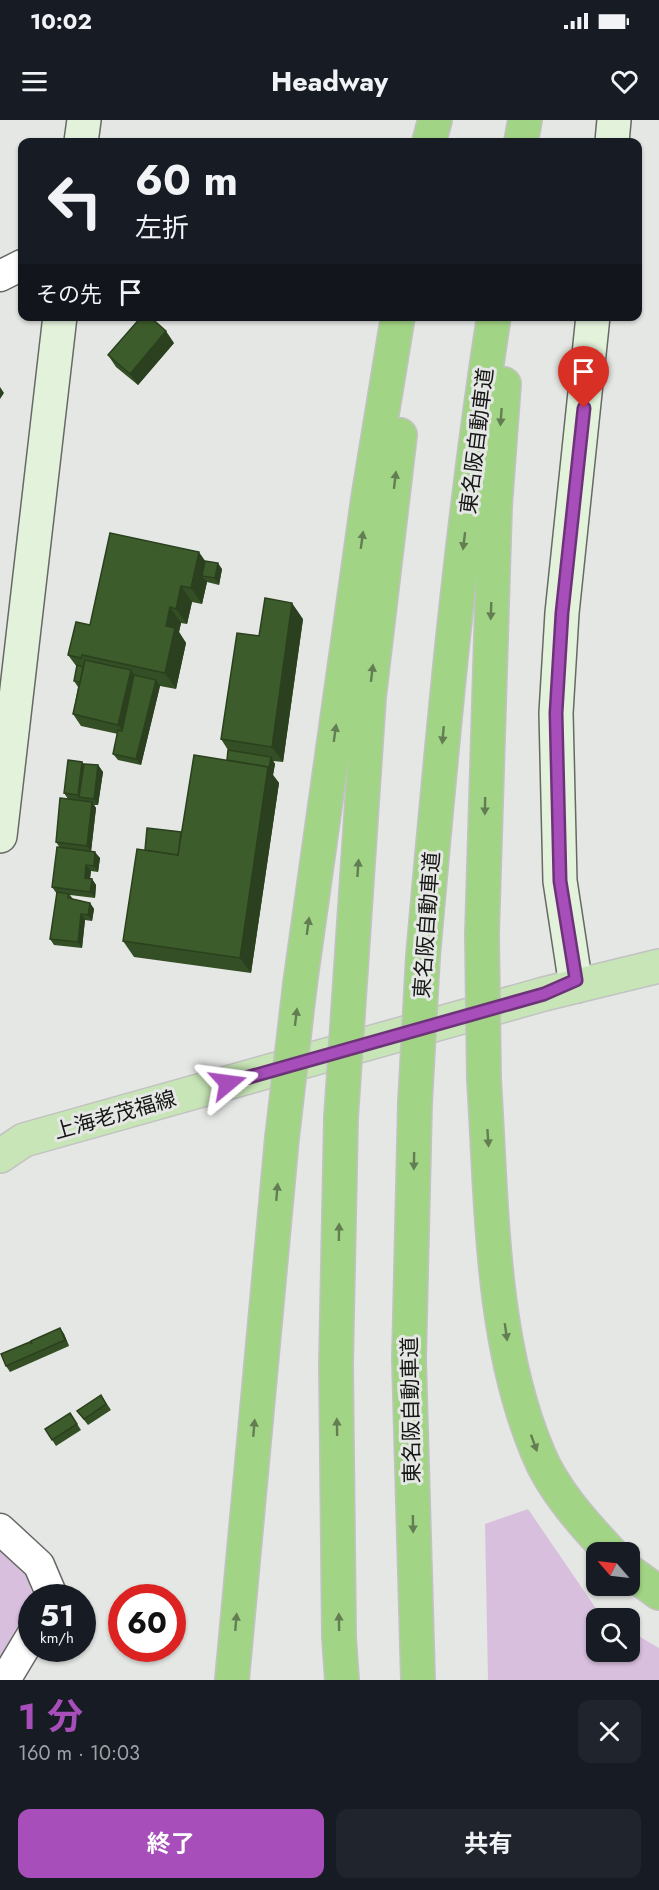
<!DOCTYPE html>
<html lang="ja">
<meta charset="utf-8">
<style>
body{margin:0;font-family:Jost,"Noto Sans JP",sans-serif;background:#20242c;color:#f1f3f6;height:100vh;display:flex;flex-direction:column;font-size:22px;white-space:nowrap}
*{box-sizing:border-box;margin:0}
p{font-size:20px;color:#9ea1a6}
.icon{flex:none;width:33px;height:33px;fill:none;stroke:currentColor;stroke-width:2;stroke-linecap:round;stroke-linejoin:round}
.map{position:relative;height:1560px;overflow:hidden}
.sheet{display:flex;flex-direction:column;background:#171b24;flex:1}
.sheet>*{flex:none}
.top-card{position:absolute;left:18px;top:18px;width:624px;height:183px;border-radius:12px;box-shadow:0 2px 4px #0004;background:#171b24;color:#f1f3f6;overflow:hidden}
.needle{width:39px;rotate:298deg}
.fabs{position:absolute;left:586px;top:1422px;display:grid;gap:12px}
.fabs a{display:grid;place-items:center;width:54px;height:54px;border-radius:12px;background:#171b24;box-shadow:0 2px 4px #0004;font-size:30px}
.speed{position:absolute;left:18px;top:1464px;display:flex;gap:12px;font-size:30px;font-weight:700;text-align:center}
.speed>*{display:grid;place-content:center;width:78px;height:78px;border-radius:50%;background:#171b24;box-shadow:0 2px 4px #0004;line-height:1}
.speed small{font-size:15px;font-weight:400}
.speed .limit{border:9px solid #d22;background:#fff;color:#111}
.pin{position:absolute;display:grid;place-items:center;width:51px;height:51px;color:#fff;margin:-62px -26px;border-radius:50% 50% 50% 0;rotate:-45deg;box-shadow:0 0 6px #0007}
.pin .icon{rotate:45deg}
.me{position:absolute;width:66px;margin:-33px;rotate:74deg;stroke-linejoin:round;filter:drop-shadow(0 0 4px #0008)}
.turn{display:flex;align-items:center;gap:21px;height:126px;padding:0 18px;font-size:27px}
.turn .icon{width:78px;height:78px;stroke-width:2.5}
.turn b{display:block;font-size:42px;line-height:51px}
.then{display:flex;align-items:center;height:57px;padding:0 18px;background:#0003;gap:12px;font-size:22px}
.round{display:grid;place-items:center;flex:none;width:63px;height:63px;border-radius:12px;background:#20242c}
.summary{display:flex;align-items:center;justify-content:space-between;height:102px;padding:0 18px}
h1{font-size:36px;font-weight:700;line-height:45px;color:#a74eba}
.action{display:flex;gap:12px;margin-top:auto;padding:12px 18px}
.action a{flex:1;height:69px;border-radius:12px;background:#a74eba;color:#fff;font-size:24px;font-weight:700;line-height:69px;text-align:center}
.action a+a{background:#20242c;color:#f1f3f6}
.status{display:flex;justify-content:space-between;align-items:center;height:42px;padding:0 30px;background:#171b24;direction:ltr}
.status svg{height:16px;fill:currentColor}
header{display:flex;justify-content:space-between;align-items:center;height:78px;padding:0 18px;background:#171b24;font-size:27px;font-weight:700}
.map>svg:first-child{display:block}
</style>
<div class="status"><b>10:02</b><svg viewBox="0 0 49 12"><path d="M0 12V9h3v3zM5 12V6h3v6zM10 12V3h3v9zM15 12V0h3v12zM26 1h20v11H26zM47 4h2v5h-2z"/></svg></div>
<header><svg class="icon" aria-label="menu" viewBox="0 0 24 24"><path d="M4 6h16M4 12h16M4 18h16"/></svg>Headway<svg class="icon" aria-label="heart" viewBox="0 0 24 24"><path d="M12 20l-8-8c-3-5 5-10 8-4 3-6 11-1 8 4z"/></svg></header>
<div class="map">
<svg width="659" height="1560" viewBox="0 0 659 1560">
<rect width="100%" height="100%" fill="#e4e7e3"/>
<g fill="#d9bfde">
<path d="M528 1389 597 1490 610 1498H597V1532H630V1511L659 1528V1560H488L485 1404Z"/>
<path d="M0 1430 27 1455 33 1477 0 1538Z"/>
</g>
<g fill="none" stroke-linecap="round" stroke-linejoin="round">
<g stroke="#666965" stroke-width="33">
<g id="street">
<path d="M0 156 22 145"/>
<path d="M0 1409 39 1445 53 1478"/>
<path d="M5 1560 32 1515"/>
</g>
</g>
<g stroke="#666965" stroke-width="36">
<g id="secondary">
<path d="M81 22 84 0"/>
<path d="M612 22 614 0"/>
<path d="M0 716 60 196"/>
<path d="M576 866 560 761 556 593 562 493 593 196"/>
</g>
</g>
<g stroke="#c2c2c2" stroke-width="36">
<path id="primary" d="M0 1036 24 1020 544 874 659 846"/>
</g>
<g stroke="#c2c2c2" stroke-width="36">
<g id="highway">
<path d="M429 22 435 0"/>
<path d="M521 22 525 0"/>
<path d="M482 814 495 386 504 264"/>
<path d="M423 836C442 622 461 408 494 196"/>
<path d="M351 848 369 577 400 315"/>
<path d="M300 864 368 379 398 196"/>
<path d="M484 960C492 1082 490 1219 538 1333 553 1370 583 1403 610 1432"/>
<path d="M415 983 409 1239 418 1560"/>
<path d="M341 998 336 1244 339 1517 342 1560"/>
<path d="M630 1452 659 1473"/>
<path d="M232 1560 282 1018"/>
</g>
</g>
<use href="#street" stroke="#fff" stroke-width="30"/>
<use href="#secondary" stroke="#e3f2da" stroke-width="33"/>
<use href="#primary" stroke="#c7e5b6" stroke-width="33"/>
<use href="#highway" stroke="#a2d485" stroke-width="33"/>
<g stroke="#c2c2c2" stroke-width="36" stroke-linecap="butt">
<g id="highway-bridge">
<path d="M482 814 484 960"/>
<path d="M415 983 423 836"/>
<path d="M341 998 351 848"/>
<path d="M282 1018 300 864"/>
</g>
</g>
<use href="#highway-bridge" stroke="#a2d485" stroke-width="33"/>
</g>
<g fill="#344f25">
<path d="M174 223 138 265 116 247 108 235Z"/>
<path d="M205 442 222 449 219 465 207 462 202 484 192 482 187 504 181 503 179 512 186 523 176 569 160 566 141 645 118 640 113 634 118 614 81 606 73 594 78 567 74 561 77 547 68 535 90 505Z"/>
<path d="M303 499 283 642 273 641 275 644 273 655 279 663 251 853 134 837 123 821 145 730 181 712 227 640 228 630 221 619 259 516Z"/>
<path d="M82 642 84 644 98 645 103 652 98 685H94L96 688 91 731 100 738 98 752 91 751 90 759H92L96 765 95 778 70 775 73 779 90 783 94 789 92 801 85 800 82 828 54 825 50 819 57 774 52 767 60 728 56 722 68 679 64 673Z"/>
<path d="M60 1208 64 1214 69 1226 10 1252 6 1246 31 1223Z"/>
<path d="M101 1275 111 1290 88 1305 77 1291Z"/>
<path d="M70 1293 81 1310 56 1326 45 1309Z"/>
</g>
<g fill="#2b401e">
<path d="M166 211 174 223 138 265 130 254Z"/>
<path d="M0 267 4 273 0 279Z"/>
<path d="M199 432 210 448 202 456 207 462 202 484 191 468Z"/>
<path d="M218 443 222 449 219 465 215 458Z"/>
<path d="M181 466 192 482 187 504 176 489Z"/>
<path d="M292 483 303 499 283 642 272 627Z"/>
<path d="M170 487 181 503 179 512 186 523 176 569 165 553 166 506Z"/>
<path d="M131 550 139 561 127 616 118 605Z"/>
<path d="M156 560 160 566 141 645 136 639Z"/>
<path d="M271 637 275 644 273 655 279 663 251 853 240 838 268 647Z"/>
<path d="M82 642 87 648 80 677 78 675Z"/>
<path d="M98 645 103 652 98 685 94 679Z"/>
<path d="M92 682 96 688 91 732 87 726Z"/>
<path d="M95 732 100 738 98 752 94 746Z"/>
<path d="M86 745 91 751 89 764 85 758Z"/>
<path d="M92 759 96 765 95 778 90 772Z"/>
<path d="M90 783 94 789 92 801 88 795Z"/>
<path d="M81 794 85 800 82 828 78 822Z"/>
<path d="M60 1208 64 1214 69 1226 65 1220Z"/>
</g>
<g fill="#3d5c2b" stroke="#2b401e" stroke-width="1.5">
<path d="M142 196H149L166 211 130 254 108 235Z"/>
<path d="M110 413 199 432 191 468 181 466 176 489 170 487 166 506 175 508 165 553 82 535 81 538 68 535 76 502 90 505Z"/>
<path d="M205 441 218 443 215 458 202 456Z"/>
<path d="M265 478 292 483 272 627 221 619 237 513 259 516Z"/>
<path d="M85 540 131 550 118 605 73 594Z"/>
<path d="M77 545 83 547 80 562 74 561Z"/>
<path d="M134 555 156 560 136 639 113 634 118 610 122 611Z"/>
<path d="M228 630 271 637 269 649 268 647 227 640Z"/>
<path d="M194 635 268 647 240 838 123 821 137 729 178 735Z"/>
<path d="M68 640 82 642 78 675 64 673Z"/>
<path d="M84 644 98 645 94 679 79 677Z"/>
<path d="M60 678 92 682 87 726 56 722Z"/>
<path d="M147 708 181 712 178 735 145 730Z"/>
<path d="M57 727 95 732 94 746 86 745 85 758 92 759 90 772 52 767Z"/>
<path d="M57 772 69 774 68 778 90 783 88 795 81 794 78 822 50 819Z"/>
<path d="M60 1208 65 1220 6 1246 1 1234 30 1222 32 1224 31 1221Z"/>
<path d="M101 1275 106 1284 84 1299 77 1291Z"/>
<path d="M70 1293 77 1304 52 1320 45 1309Z"/>
</g>
<defs><path id="oneway-solid" d="M-6-.8H1V-3.2L6.5 0L1 3.2V.8H-6Z" transform="scale(1.5)"/></defs>
<g fill="#637e53">
<use href="#oneway-solid" transform="translate(501 297) rotate(94)"/>
<use href="#oneway-solid" transform="translate(395 360) rotate(-83)"/>
<use href="#oneway-solid" transform="translate(362 420) rotate(-82)"/>
<use href="#oneway-solid" transform="translate(464 421) rotate(97)"/>
<use href="#oneway-solid" transform="translate(491 491) rotate(92)"/>
<use href="#oneway-solid" transform="translate(372 553) rotate(-83)"/>
<use href="#oneway-solid" transform="translate(335 613) rotate(-82)"/>
<use href="#oneway-solid" transform="translate(443 615) rotate(95)"/>
<use href="#oneway-solid" transform="translate(485 686) rotate(91)"/>
<use href="#oneway-solid" transform="translate(358 748) rotate(-86)"/>
<use href="#oneway-solid" transform="translate(308 806) rotate(-82)"/>
<use href="#oneway-solid" transform="translate(296 897) rotate(-83)"/>
<use href="#oneway-solid" transform="translate(488 1018) rotate(86)"/>
<use href="#oneway-solid" transform="translate(414 1041) rotate(91)"/>
<use href="#oneway-solid" transform="translate(277 1072) rotate(-85)"/>
<use href="#oneway-solid" transform="translate(339 1112) rotate(-89)"/>
<use href="#oneway-solid" transform="translate(506 1212) rotate(82)"/>
<use href="#oneway-solid" transform="translate(337 1307) rotate(-91)"/>
<use href="#oneway-solid" transform="translate(254 1308) rotate(-85)"/>
<use href="#oneway-solid" transform="translate(534 1323) rotate(70)"/>
<use href="#oneway-solid" transform="translate(413 1404) rotate(89)"/>
<use href="#oneway-solid" transform="translate(236 1502) rotate(-85)"/>
<use href="#oneway-solid" transform="translate(339 1502) rotate(-91)"/>
</g>
<g fill="none" stroke-linecap="round" stroke-linejoin="round">
<g stroke="#6d3379" stroke-width="15">
<path id="route" d="M228 963 544 874 576 860 560 761 556 593 562 493 584 288"/>
</g>
<use href="#route" stroke="#a74eba" stroke-width="10"/>
</g>
<g text-anchor="middle" stroke-width="6" stroke-linejoin="round" paint-order="stroke">
<g font-size="21" fill="#151615" stroke="#e4e7e3">
<text transform="translate(477 321) rotate(-83)" y="7">東名阪自動車道</text>
<text transform="translate(427 805) rotate(-86)" y="7">東名阪自動車道</text>
<text transform="translate(115 995) rotate(-16)" y="7">上海老茂福線</text>
<text transform="translate(411 1290) rotate(-91)" y="7">東名阪自動車道</text>
</g>
</g>
</svg>
<div class="fabs">
<a><svg class="needle" viewBox="-14 -14 28 28"><path d="M0-13l5 13h-10z" fill="#e53935"/><path d="M0 13l5-13h-10z" fill="#9ea1a6"/></svg></a>
<a><svg class="icon" aria-label="search" viewBox="0 0 24 24"><circle cx="10" cy="10" r="6"/><path d="M15 15l6 6"/></svg></a>
</div>
<div class="speed"><div>51<small>km/h</small></div><div class="limit">60</div></div>
<div class="pin" style="left:584px;top:288px;background:#d93025"><svg class="icon" aria-label="arrive" viewBox="0 0 24 24"><path d="M6 21V4h12l-3 4 3 4H6"/></svg></div>
<svg class="me" style="left:228px;top:963px" viewBox="-20 -20 40 40"><path d="M0-17L14 15 0 8-14 15z" fill="#a74eba" stroke="#fff" stroke-width="4"/></svg>
<div class="top-card">
<div class="turn"><svg class="icon" aria-label="left" viewBox="0 0 24 24"><path d="M17 20v-9H6M10 6l-5 5 5 5"/></svg><div><b>60 m</b>左折</div></div>
<div class="then">その先<svg class="icon" aria-label="arrive" viewBox="0 0 24 24"><path d="M6 21V4h12l-3 4 3 4H6"/></svg></div>
</div>
</div>
<section class="sheet">
<div class="summary"><div><h1>1 分</h1><p>160 m · 10:03</p></div><a class="round"><svg class="icon" aria-label="close" viewBox="0 0 24 24"><path d="M6 6l12 12M18 6L6 18"/></svg></a></div>
<div class="action"><a>終了</a><a>共有</a></div>
</section>
